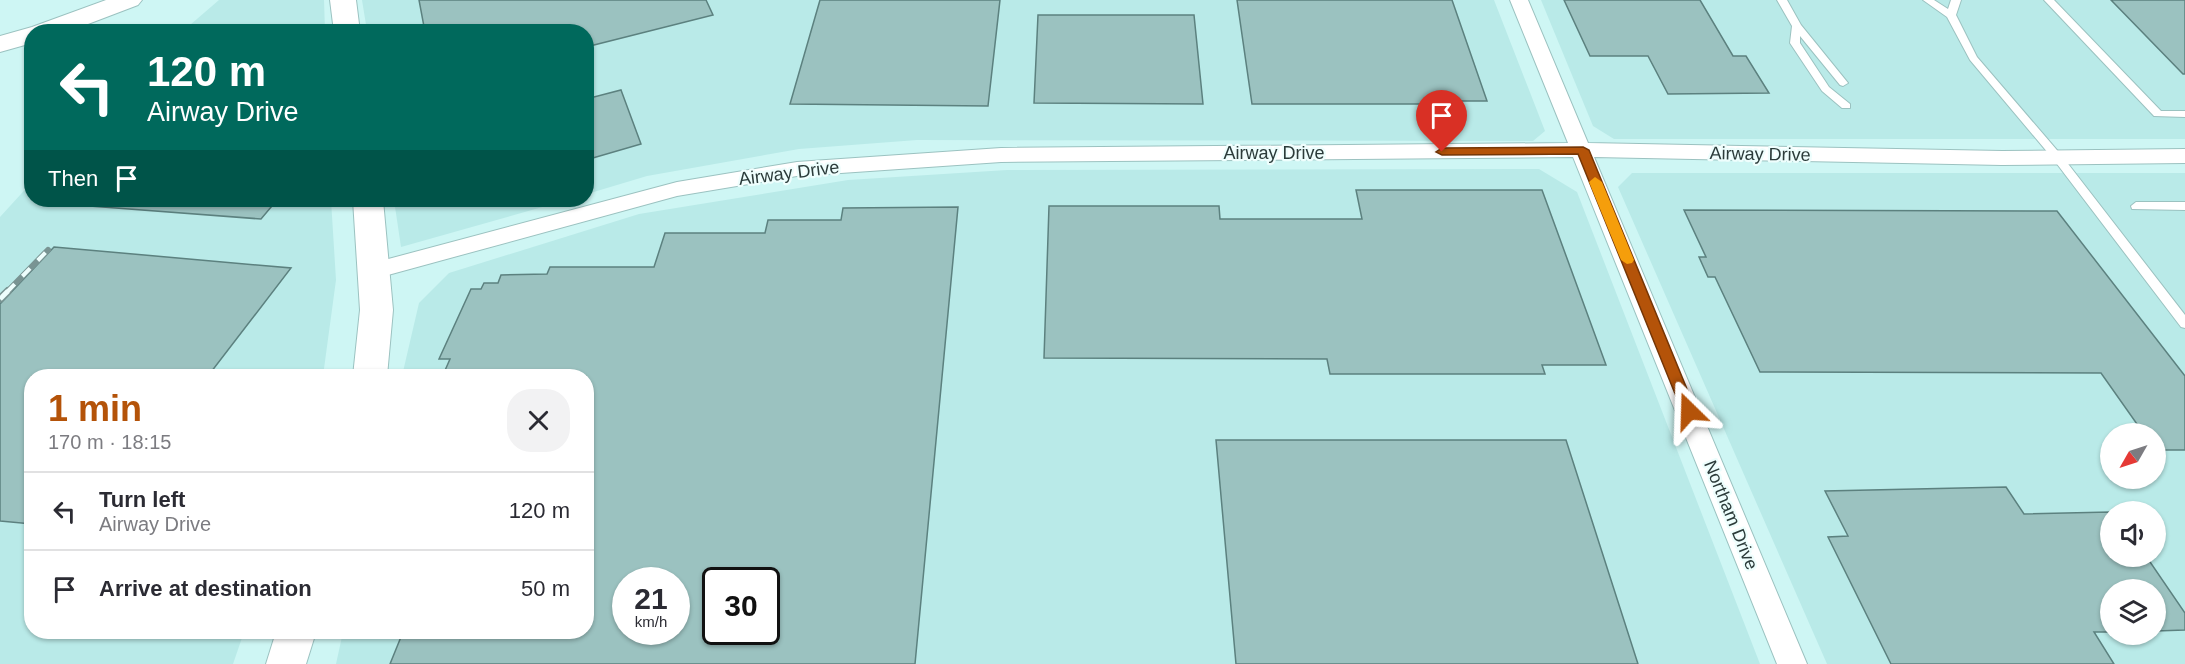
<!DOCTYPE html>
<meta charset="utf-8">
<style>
body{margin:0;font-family:Arial,sans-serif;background:#f2f2f3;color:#2b2b33;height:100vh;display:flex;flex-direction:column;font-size:22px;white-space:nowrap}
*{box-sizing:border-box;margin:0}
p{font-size:20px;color:#7c7c81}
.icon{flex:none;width:33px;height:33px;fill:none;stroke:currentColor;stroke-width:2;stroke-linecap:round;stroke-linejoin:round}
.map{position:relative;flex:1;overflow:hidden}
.panel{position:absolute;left:24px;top:369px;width:570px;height:270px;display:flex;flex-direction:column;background:#fff;border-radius:24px;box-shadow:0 2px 4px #0004}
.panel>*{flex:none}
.hud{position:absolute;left:24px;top:24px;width:570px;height:183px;border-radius:24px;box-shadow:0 2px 4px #0004;background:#00695c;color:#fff;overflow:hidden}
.needle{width:39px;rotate:231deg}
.buttons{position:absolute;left:2100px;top:423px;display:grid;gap:12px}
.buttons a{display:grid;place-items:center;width:66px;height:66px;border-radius:50%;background:#fff;box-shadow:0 2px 4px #0004;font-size:30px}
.speed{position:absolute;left:612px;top:567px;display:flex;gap:12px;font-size:30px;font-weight:700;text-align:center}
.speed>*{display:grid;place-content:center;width:78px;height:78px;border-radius:50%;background:#fff;box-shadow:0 2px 4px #0004;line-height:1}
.speed small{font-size:15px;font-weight:400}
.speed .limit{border:3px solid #111;border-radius:9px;background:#fff;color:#111}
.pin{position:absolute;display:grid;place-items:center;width:51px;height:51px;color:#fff;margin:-62px -26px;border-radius:50% 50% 50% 0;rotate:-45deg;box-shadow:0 0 6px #0007}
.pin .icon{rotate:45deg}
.me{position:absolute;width:66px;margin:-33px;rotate:338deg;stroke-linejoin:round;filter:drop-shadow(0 0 4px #0008)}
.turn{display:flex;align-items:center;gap:21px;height:126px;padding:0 24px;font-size:27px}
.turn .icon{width:78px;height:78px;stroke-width:2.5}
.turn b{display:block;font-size:42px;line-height:51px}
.then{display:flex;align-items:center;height:57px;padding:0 24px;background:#0003;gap:12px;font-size:22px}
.round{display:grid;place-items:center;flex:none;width:63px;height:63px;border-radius:24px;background:#f2f2f3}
.head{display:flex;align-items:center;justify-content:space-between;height:102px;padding:0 24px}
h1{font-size:36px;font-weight:600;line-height:45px;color:#b45309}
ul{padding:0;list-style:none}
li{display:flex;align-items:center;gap:18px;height:78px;padding:0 24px;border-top:2px solid #e1e1e2}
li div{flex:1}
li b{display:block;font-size:22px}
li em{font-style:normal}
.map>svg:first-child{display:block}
</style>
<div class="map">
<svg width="2185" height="664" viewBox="0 0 2185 664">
<rect width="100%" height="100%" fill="#cef6f4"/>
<g fill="#b9eae8" fill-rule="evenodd">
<path d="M219 0H324L325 31H183Z"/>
<path d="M362 0H1494L1545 131 1533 141 917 140 799 149 647 176 587 194 586 32 367 31Z"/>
<path d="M1541 0H2185V139H1614L1593 126Z"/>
<path d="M1539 169 1577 192 1760 664H336L343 632H586V376H402L419 303 449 273 639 214 848 180 1007 170ZM626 580H676V632H626ZM716 580H766V632H716Z"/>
<path d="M1632 173H2185V664H1827L1618 187ZM2110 434H2156V478H2110ZM2110 512H2156V556H2110ZM2110 590H2156V634H2110Z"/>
<path d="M31 183 32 200H331L336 280 323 376H32V632H244L233 664H0V217Z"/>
<path d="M394 200H567L401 247Z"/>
</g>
<g fill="#9bc2c0" stroke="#5c817f" stroke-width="1.5" fill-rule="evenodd">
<path d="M419 0H706L713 15 586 47V32H425Z"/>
<path d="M820 0H1000L988 106 790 104Z"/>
<path d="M1237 0H1452L1487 101H1456L1457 104H1252Z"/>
<path d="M1564 0H1700L1733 56H1746L1769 93 1668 94 1648 56H1590Z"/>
<path d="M2111 0H2185V74H2183Z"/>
<path d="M1038 15H1194L1203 104 1034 103Z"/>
<path d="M621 90 641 144 586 160V99Z"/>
<path d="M1356 190H1542L1606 365H1542L1545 374H1330L1327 359 1044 358 1049 206H1219L1220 219H1362Z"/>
<path d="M81 200H277L261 219 75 205Z"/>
<path d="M958 207 915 664H390L403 632H586V376L443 375 450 359H439L471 289H481L484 283H498L501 275 547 274 550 267H654L665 233H765L768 220H841L843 208ZM626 580H676V632H626ZM716 580H766V632H716Z"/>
<path d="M1684 210 2057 211 2185 376V450H2156V434H2144L2101 373 1760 372 1715 277H1708L1699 257H1706Z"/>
<path d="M54 247 291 268 208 376H32V524L0 521V304Z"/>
<path d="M1216 440H1566L1638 664H1236Z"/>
<path d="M2006 487 2024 514 2110 512V556H2146L2185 613V630L2156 631V590H2110V632H2094L2114 664H1891L1828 537 1848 536 1825 491Z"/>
</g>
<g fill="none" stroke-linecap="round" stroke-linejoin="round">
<g stroke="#9bc2c0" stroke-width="2">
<g id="lane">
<path d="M1777 0H1787L1801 25 1848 83 1843 86 1840 85 1800 36V43L1829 87 1850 104V108H1842L1822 91 1790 43 1792 26Z"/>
<path d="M1923 0H1934L1948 9 1951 0H1961L1956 15 1977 57 2062 156 2185 315V328L2181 327 2054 160 1970 60 1947 17Z"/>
<path d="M2044 0H2054L2161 111H2185V117L2154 116Z"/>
<path d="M2136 202H2185V210L2132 209 2131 206Z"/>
</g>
</g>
<g stroke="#9bc2c0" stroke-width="2">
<path id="street" d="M1510 0H1528L1588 143 2002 151 2185 149V163L2002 165 1594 157 1807 664H1777L1573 157 1001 162 797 176 677 196 377 278 369 276 366 270 369 264 377 262 677 182 797 162 1001 148 1568 143Z"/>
</g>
<g stroke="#9bc2c0" stroke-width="2">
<g id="secondary">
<path d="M106 0H142L138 5 67 32H32V43L0 52V36L32 27Z"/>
<path d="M330 0H356L360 32H334Z"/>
<path d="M353 200H383L393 310 387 376H353L360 310Z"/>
<path d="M276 632H316L306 664H266Z"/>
</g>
</g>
<use href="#lane" fill="#fff" fill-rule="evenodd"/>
<use href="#street" fill="#fff" fill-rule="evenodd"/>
<use href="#secondary" fill="#fff" fill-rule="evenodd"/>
<g stroke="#799493" stroke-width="6">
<path id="rail-far1" d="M7 292 48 250"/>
</g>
<g stroke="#799493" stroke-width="8">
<path id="rail" d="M0 299 8 291"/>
</g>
<use href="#rail-far1" stroke="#eefefd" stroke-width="4" stroke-dasharray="11" stroke-linecap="butt"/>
<use href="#rail" stroke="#eefefd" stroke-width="5" stroke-dasharray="15" stroke-linecap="butt"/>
</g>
<path fill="#b45309" stroke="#753606" stroke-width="1.5" d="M1583 147 1589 150 1696 411 1694 415H1684L1682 411 1578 154 1442 155 1436 152 1442 148Z"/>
<path fill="#f59e0b" d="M1595 177 1602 182 1634 260 1632 263 1627 264 1621 260 1589 182Z"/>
<g text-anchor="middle" stroke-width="4.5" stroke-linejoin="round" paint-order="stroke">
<g font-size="18" fill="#2b3b3a" stroke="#eefefd">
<text x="1274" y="159">Airway Drive</text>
<text transform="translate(1760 154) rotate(1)" y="6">Airway Drive</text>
<text transform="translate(789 173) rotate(-7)" y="6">Airway Drive</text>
<text transform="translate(1731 515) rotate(68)" y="6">Northam Drive</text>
</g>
</g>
</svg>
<div class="buttons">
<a><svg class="needle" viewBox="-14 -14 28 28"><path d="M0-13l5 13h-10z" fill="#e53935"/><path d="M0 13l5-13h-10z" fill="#7c7c81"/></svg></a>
<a><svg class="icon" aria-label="sound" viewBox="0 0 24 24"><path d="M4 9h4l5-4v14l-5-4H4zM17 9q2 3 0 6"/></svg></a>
<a><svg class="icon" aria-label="layers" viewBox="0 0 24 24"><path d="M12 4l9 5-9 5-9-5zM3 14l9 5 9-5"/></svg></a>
</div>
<div class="speed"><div>21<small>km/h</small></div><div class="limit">30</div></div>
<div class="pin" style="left:1442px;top:152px;background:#d93025"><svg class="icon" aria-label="arrive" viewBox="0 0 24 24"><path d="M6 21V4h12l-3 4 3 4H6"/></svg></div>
<svg class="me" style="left:1689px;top:411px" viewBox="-20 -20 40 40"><path d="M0-17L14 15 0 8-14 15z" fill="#b45309" stroke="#fff" stroke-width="4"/></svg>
<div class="hud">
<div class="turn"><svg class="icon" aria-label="left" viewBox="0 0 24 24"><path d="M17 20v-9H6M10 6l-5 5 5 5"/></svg><div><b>120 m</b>Airway Drive</div></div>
<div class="then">Then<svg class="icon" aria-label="arrive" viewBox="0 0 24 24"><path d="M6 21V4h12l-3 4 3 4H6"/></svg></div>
</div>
<section class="panel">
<div class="head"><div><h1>1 min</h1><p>170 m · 18:15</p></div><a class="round"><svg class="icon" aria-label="close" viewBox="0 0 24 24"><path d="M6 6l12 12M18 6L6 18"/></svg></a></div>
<ul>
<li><svg class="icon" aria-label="left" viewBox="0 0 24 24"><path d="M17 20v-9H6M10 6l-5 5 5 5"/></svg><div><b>Turn left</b><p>Airway Drive</p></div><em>120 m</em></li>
<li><svg class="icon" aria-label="arrive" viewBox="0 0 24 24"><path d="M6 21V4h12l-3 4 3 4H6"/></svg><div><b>Arrive at destination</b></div><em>50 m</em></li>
</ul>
</section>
</div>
